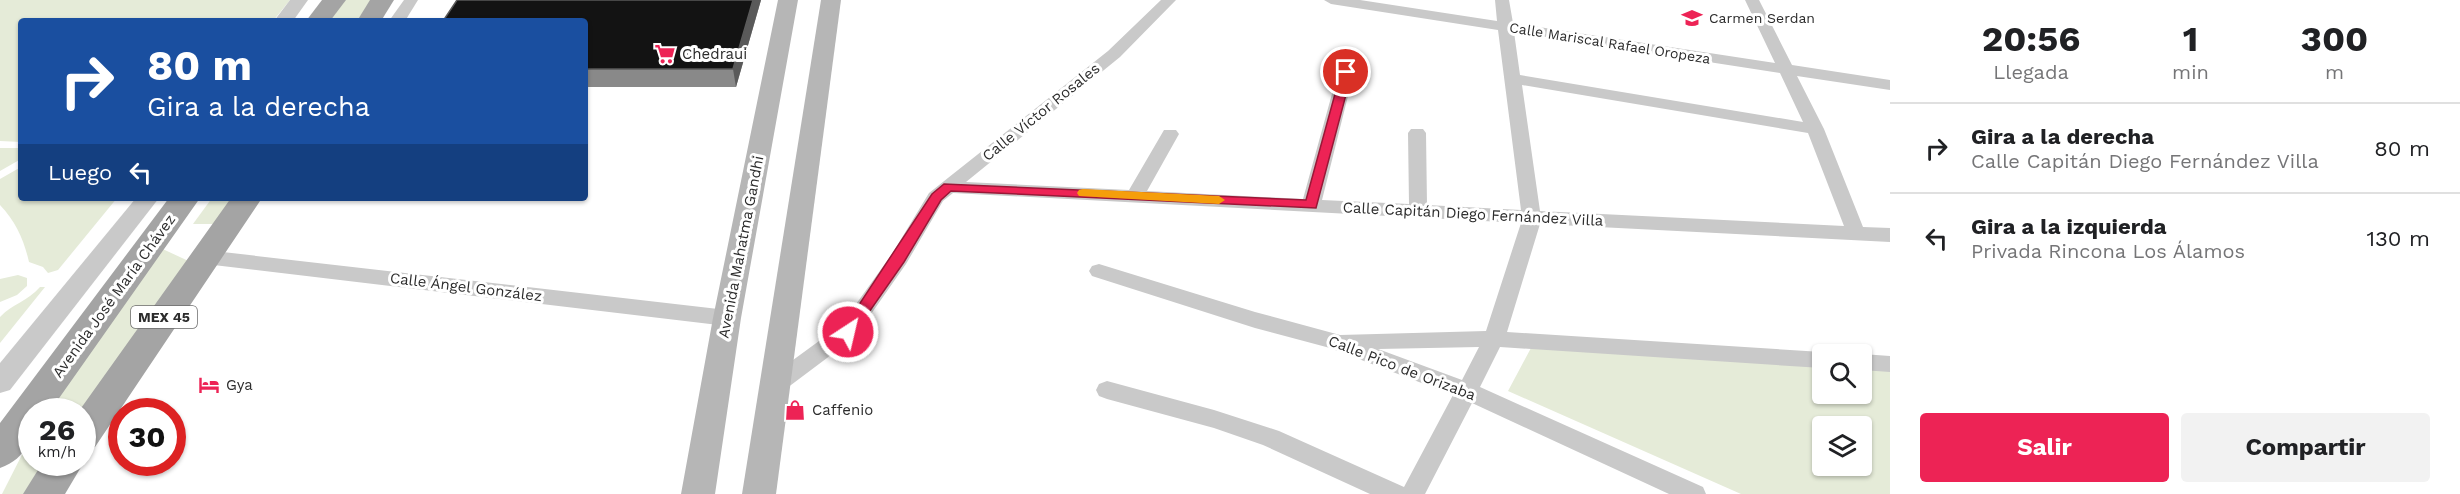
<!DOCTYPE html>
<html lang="es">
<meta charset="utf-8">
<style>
body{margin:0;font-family:"Work Sans",sans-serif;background:#f2f2f2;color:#202124;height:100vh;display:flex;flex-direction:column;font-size:22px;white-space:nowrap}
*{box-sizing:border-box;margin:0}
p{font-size:20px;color:#757577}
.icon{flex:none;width:33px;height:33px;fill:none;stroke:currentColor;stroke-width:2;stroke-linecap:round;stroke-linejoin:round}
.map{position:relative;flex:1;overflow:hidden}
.panel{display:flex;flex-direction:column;background:#fff;width:570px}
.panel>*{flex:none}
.guide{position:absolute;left:18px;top:18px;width:570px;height:183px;border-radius:6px;box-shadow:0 2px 4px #0004;background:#1a4fa0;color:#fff;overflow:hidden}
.buttons{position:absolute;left:1812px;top:344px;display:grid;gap:12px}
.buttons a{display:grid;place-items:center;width:60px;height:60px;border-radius:6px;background:#fff;box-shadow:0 2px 4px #0004;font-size:30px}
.speed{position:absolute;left:18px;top:398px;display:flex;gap:12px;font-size:30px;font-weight:700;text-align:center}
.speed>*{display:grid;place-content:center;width:78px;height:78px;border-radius:50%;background:#fff;box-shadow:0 2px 4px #0004;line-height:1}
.speed small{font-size:15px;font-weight:400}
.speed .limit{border:9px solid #d22;background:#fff;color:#111}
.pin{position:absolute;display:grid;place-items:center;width:51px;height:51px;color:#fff;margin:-26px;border:3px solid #fff;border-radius:50%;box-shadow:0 2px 6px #0007}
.me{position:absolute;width:66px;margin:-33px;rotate:35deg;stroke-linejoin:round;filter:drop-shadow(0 0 4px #0008)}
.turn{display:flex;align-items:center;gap:21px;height:126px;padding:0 30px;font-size:27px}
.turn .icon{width:78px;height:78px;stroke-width:2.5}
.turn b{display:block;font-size:42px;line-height:51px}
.then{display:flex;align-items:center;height:57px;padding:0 30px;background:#0003;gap:12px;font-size:22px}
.eta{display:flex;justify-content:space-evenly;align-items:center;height:102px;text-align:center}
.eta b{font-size:36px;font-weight:700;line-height:42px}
.primary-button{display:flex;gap:12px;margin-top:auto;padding:12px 30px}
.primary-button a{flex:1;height:69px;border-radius:6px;background:#ed2355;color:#fff;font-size:24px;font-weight:700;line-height:69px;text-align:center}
.primary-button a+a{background:#f2f2f2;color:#202124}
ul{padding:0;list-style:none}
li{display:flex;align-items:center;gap:18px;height:90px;padding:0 30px;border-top:2px solid #e0e0e0}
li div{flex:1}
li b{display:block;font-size:22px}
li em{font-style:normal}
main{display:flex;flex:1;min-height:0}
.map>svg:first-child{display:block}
</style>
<main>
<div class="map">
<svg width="1890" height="494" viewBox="0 0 1890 494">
<rect width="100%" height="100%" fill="#fff"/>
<g fill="#e5ebd8" fill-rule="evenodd">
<path d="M0 0H290L273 21H21V142L0 141Z"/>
<path d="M337 0H372L357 21H322Z"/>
<path d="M0 148H21V159L0 171Z"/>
<path d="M21 167V198H117L58 270 48 273 43 267 29 262C24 240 16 222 0 205V179Z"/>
<path d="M212 198H233L215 224H193Z"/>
<path d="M154 245 195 264 82 411H43Z"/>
<path d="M18 275 27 278V286L17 295 0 302V279Z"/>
<path d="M40 287H45L0 343V317C12 304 28 301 40 287Z"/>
<path d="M1531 348 1822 367V393H1862V369L1890 371V494H1741L1508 391ZM1822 426H1862V465H1822Z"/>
<path d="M31 437 32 462H56L33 494H2Z"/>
</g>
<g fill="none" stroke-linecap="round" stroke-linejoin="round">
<g fill="#c9c9c9" fill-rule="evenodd">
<path d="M404 0H418L405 21H389Z"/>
<path d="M1161 0H1176L1120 57 966 182 1129 190 1164 130H1176L1179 134 1147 191 1303 199 1338 72 1346 67 1354 72 1322 200 1409 204 1408 133 1411 129H1423L1426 133 1427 205 1521 210 1498 30 1331 4 1324 0H1360L1497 21 1495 0H1509L1513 23 1775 63 1745 0H1759L1792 65 1890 80V90L1797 76 1824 129 1863 227 1890 228V242L1540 224 1507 332 1822 352 1829 354H1822V368L1500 347 1480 387 1703 487 1706 494H1669L1472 403 1425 494H1370L1263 445 1214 428 1107 399 1099 396 1096 390 1099 384 1107 381 1214 410 1279 431 1404 487 1453 395 1330 348 1255 328 1092 276 1089 271 1092 266 1099 264 1255 312 1340 335 1486 331 1521 223 953 193 943 201 906 264 855 337 783 391 775 394 767 391 764 385 767 379 841 325 892 254 929 193 1108 51ZM1514 32 1780 73 1803 122 1520 75ZM1522 85 1808 133 1844 226 1540 211ZM1479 347 1462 380 1378 349Z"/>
<path d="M205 250 727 310 734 313 737 318 734 323 727 326 205 264 198 262 195 257 198 252Z"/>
<path d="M1861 354H1862L1890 356V372L1862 370Z"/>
</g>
<g fill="#c9c9c9" fill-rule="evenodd">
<path d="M290 0H308L293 21H274Z"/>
<path d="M136 198H159L10 390 0 393V363Z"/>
</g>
<g fill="#b6b6b6" fill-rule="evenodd">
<path d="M778 0H798L741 318 715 494H681L713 318Z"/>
<path d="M821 0H841L776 494H742Z"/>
</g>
<g fill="#a4a4a4" fill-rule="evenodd">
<path d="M322 0H346L330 21H306Z"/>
<path d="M370 0H394L381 21H357Z"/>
<path d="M169 198H200L50 411H32C32 438 28 458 0 468V423Z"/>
<path d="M231 198H262L95 447 82 451V411H79Z"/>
<path d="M82 459 84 462 65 494H23L43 462H82Z"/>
</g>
</g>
<path fill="#898989" d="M761 0 736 87H585V21Z"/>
<path fill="#5a5a5a" d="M753 0H761L736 87 733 69Z"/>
<path fill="#131313" stroke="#5a5a5a" stroke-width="1.5" d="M457 0H753L733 69H585V21H443Z"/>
<path fill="#ed2355" stroke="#9a1737" stroke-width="1.5" d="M1346 69 1352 72 1316 208 951 191 941 200 904 262 853 335H843L841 332 932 194 944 184 1306 200 1341 72Z"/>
<path fill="#f59e0b" d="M1083 189 1219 196 1225 200 1219 204 1079 196 1077 193 1079 190Z"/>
<defs>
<g id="school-bare" transform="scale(1.62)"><path d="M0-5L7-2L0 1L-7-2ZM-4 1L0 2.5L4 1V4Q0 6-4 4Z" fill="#ed2355" stroke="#fff" stroke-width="2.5" paint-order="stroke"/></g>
<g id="supermarket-bare" transform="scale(1.62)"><path d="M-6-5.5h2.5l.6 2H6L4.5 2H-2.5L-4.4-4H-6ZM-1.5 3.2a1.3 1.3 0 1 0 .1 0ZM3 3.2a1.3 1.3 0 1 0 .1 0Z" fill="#ed2355" stroke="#fff" stroke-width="2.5" paint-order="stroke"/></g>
<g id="hotel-bare" transform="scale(1.62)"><path d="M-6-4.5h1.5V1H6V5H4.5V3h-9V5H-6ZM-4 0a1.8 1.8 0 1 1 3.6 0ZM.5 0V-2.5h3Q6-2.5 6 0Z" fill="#ed2355" stroke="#fff" stroke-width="2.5" paint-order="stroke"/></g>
<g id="shop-bare" transform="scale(1.62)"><path d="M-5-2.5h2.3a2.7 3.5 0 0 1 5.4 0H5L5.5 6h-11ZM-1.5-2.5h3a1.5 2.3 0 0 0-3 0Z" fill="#ed2355" stroke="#fff" stroke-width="2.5" paint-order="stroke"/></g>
</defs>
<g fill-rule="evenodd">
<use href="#school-bare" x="1692" y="18"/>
<use href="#supermarket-bare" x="665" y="54"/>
<use href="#hotel-bare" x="209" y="385"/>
<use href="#shop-bare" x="795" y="410"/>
</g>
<g text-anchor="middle" stroke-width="6" stroke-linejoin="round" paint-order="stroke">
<g font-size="14" fill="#2c2c2c" stroke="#fff" text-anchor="start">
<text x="1709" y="23">Carmen Serdan</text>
</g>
<g font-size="14" fill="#2c2c2c" stroke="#fff">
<text transform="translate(1610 43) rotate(9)" y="5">Calle Mariscal Rafael Oropeza</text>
</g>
<rect fill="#fff" stroke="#6b6b6b" stroke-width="1.5" x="131" y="306" width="66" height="22" rx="4.5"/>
<g font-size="14" font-weight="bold" fill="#2c2c2c">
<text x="164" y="322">MEX 45</text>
</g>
<g font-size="15" fill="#2c2c2c" stroke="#fff" text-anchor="start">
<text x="682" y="59">Chedraui</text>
<text x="226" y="390">Gya</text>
<text x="812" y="415">Caffenio</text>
</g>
<g font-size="15" fill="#2c2c2c" stroke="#fff">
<text transform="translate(1041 112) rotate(-39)" y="5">Calle Víctor Rosales</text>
<text transform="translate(1473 214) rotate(3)" y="5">Calle Capitán Diego Fernández Villa</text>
<text transform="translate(741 247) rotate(-79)" y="5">Avenida Mahatma Gandhi</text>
<text transform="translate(466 287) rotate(7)" y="5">Calle Ángel González</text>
<text transform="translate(114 296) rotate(-54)" y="5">Avenida José María Chávez</text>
<text transform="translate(1402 368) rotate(21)" y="5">Calle Pico de Orizaba</text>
</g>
</g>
</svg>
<div class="buttons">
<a><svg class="icon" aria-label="search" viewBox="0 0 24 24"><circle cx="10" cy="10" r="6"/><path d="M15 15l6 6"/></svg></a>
<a><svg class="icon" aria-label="layers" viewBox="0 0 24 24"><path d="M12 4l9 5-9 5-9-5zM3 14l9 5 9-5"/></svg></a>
</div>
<div class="speed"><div>26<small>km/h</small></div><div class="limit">30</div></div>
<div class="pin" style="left:1346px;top:72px;background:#d93025"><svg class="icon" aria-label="arrive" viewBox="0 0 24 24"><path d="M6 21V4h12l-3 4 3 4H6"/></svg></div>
<svg class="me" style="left:848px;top:332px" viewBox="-20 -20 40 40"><circle r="17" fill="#ed2355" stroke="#fff" stroke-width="3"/><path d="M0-11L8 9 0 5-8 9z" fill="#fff"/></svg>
<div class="guide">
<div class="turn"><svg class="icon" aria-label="right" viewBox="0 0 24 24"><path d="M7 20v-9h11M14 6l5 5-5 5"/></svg><div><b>80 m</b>Gira a la derecha</div></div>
<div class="then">Luego<svg class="icon" aria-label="left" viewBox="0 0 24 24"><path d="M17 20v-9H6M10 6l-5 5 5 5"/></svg></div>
</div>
</div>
<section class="panel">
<div class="eta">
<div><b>20:56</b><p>Llegada</p></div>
<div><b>1</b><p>min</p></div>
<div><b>300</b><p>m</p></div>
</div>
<ul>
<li><svg class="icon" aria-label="right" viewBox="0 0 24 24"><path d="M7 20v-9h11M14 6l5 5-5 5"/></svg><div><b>Gira a la derecha</b><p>Calle Capitán Diego Fernández Villa</p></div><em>80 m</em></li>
<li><svg class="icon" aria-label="left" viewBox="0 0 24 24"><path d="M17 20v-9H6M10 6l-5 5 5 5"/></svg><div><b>Gira a la izquierda</b><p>Privada Rincona Los Álamos</p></div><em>130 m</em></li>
</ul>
<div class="primary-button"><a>Salir</a><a>Compartir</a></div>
</section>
</main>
